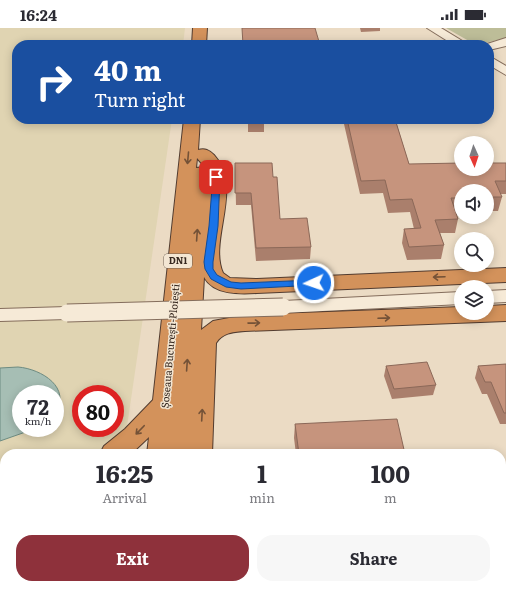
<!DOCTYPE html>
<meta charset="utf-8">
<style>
body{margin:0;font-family:Literata,serif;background:#f7f7f7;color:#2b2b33;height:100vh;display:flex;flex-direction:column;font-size:15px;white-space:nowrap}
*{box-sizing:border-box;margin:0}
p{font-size:13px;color:#7c7c81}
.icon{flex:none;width:22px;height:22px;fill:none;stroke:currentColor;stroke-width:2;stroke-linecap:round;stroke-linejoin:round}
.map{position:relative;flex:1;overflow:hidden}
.side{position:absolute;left:0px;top:421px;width:506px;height:140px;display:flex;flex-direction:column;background:#fff;border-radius:16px 16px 0 0;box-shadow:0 2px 10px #0003}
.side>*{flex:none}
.hud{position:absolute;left:12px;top:12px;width:482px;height:84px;border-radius:16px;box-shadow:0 2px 10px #0003;background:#1a4fa0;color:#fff;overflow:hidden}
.needle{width:26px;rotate:177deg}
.fabs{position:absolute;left:454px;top:108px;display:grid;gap:8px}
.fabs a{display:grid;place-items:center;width:40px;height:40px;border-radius:50%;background:#fff;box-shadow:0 2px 10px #0003;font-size:20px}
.speed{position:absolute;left:12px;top:357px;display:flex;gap:8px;font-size:20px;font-weight:700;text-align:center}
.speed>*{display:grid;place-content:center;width:52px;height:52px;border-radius:50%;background:#fff;box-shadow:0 2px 10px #0003;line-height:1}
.speed small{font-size:10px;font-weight:400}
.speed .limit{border:6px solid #d22;background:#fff;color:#111}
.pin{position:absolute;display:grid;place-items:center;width:34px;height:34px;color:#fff;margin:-17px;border-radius:8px;box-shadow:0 2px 6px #0006}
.me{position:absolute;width:44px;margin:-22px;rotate:267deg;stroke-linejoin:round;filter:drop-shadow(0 0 3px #0008)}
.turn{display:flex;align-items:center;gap:14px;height:84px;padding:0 16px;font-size:18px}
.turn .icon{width:52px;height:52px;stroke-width:2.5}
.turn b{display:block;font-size:28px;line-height:34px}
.eta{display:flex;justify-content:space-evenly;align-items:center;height:68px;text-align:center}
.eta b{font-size:24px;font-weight:700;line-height:28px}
.action{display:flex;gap:8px;margin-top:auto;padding:8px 16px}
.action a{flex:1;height:46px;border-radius:16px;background:#8e313b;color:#fff;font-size:16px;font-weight:700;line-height:46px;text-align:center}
.action a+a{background:#f7f7f7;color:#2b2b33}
.status{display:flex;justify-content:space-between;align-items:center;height:28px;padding:0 20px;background:#fff;direction:ltr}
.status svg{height:11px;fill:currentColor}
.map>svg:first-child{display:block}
</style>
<div class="status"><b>16:24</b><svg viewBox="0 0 49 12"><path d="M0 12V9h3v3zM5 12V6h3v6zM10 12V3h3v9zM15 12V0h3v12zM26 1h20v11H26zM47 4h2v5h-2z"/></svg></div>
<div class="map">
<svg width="506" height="561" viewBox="0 0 506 561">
<rect width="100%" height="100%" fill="#ebdbc4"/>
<path fill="#e0d4b2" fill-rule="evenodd" d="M0 0H185L183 17H17V91H172L123 426H5V556H103V561H0ZM21 366H55V400H21ZM81 366H115V400H81Z"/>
<path fill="#bdbd98" d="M446 0H506V10L476 17Z"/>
<path fill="#a6beb4" stroke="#6d8b81" d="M18 339C42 341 72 360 55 385V366H21V400H37L0 413V340Z"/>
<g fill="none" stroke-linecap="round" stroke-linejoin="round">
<g stroke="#846d5c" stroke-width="2">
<g id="minor">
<path d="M427 0H441L469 17H454Z"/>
<path d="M506 10V18L489 22V17H484Z"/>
<path d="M489 28 506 38V47L489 37Z"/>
<path d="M506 262V274L487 275V263Z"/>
<path d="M461 264V276L283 285 277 283 274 279 277 275 283 273Z"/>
<path d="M67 279 73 280 76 285 73 290 67 291 0 293V281Z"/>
<rect x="501" y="498" width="5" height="22"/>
</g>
</g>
<g stroke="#523c30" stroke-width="2">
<g id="highway">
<path d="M193 0H207L206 17H192Z"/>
<path d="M184 91H200L198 122C205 120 209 122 214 127 244 160 208 212 223 245L230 250 257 251 506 240V254L257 265C239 266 214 267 204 249L201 302 213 293 245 287 461 279V285H487V278L506 277V293L245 303C234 304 223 304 216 315L212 426H147L149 409 131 426H100L104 418 125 401 153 372ZM197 130 204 138 205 139 196 140Z"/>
<path d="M5 467V491L0 493V469Z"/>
<rect x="132" y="556" width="53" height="5"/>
</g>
</g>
<use href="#minor" fill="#f6ead7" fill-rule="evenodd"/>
<use href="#highway" fill="#d3925b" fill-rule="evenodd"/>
<g stroke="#846d5c" stroke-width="19" stroke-linecap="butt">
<path id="minor-bridge" d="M67 285 283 279"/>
</g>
<use href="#minor-bridge" stroke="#f6ead7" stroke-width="17"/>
</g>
<g fill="#aa7f6c">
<path d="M360 0H380V3L361 4Z"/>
<rect x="248" y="91" width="16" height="13"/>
<path d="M345 91H395L409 136 506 135V166H500L502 169 498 183H487V163H461V183H455L458 191 455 205H440L444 217 441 231 407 232 402 215 404 201H414L410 184 388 185 383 165 360 166 344 96Z"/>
<path d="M235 135 280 191 311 219 310 231 256 233 251 177H236Z"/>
<path d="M506 336V396H500L487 366H482L475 350 478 338Z"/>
<path d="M386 338 436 357 433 367 392 371 384 348Z"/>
<path d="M295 396 405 426H296L294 410Z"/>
<path d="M504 512H506V561H494L493 556H501Z"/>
<path d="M300 556H354L355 561H301Z"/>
<path d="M406 556H460L461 561H406Z"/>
</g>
<g fill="#c6947d" stroke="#8b6858">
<path d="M242 0H315L320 17H243Z"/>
<path d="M248 91H264L265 95H248Z"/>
<path d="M347 91H395L409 136 461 135V141H487V135H506V153H495L502 169H487V163H461V170H451L458 191 435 192 444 217 409 219 404 201 421 200 412 171 390 172 385 152 361 153Z"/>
<path d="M235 135H272L273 149H277L280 191 307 190 311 219 256 220 251 165H235Z"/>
<path d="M427 334 436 357 394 361 386 338Z"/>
<path d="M506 336V385H504L491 354H485L478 338Z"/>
<path d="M397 391 405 426H299L295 396Z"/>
<path d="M501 507H504V512H506V556H501Z"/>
<path d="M302 556H354L355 561H303Z"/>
<path d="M410 556H426L410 557Z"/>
<path d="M430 556H460L461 561H431Z"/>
</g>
<defs><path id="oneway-shaft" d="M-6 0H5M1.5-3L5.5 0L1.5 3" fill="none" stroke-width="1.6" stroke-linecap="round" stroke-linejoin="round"/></defs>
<g stroke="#745237">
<use href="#oneway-shaft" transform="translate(188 130) rotate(95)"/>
<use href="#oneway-shaft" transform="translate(197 207) rotate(-86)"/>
<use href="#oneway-shaft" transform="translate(439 249) rotate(178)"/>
<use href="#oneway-shaft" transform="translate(384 290) rotate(-2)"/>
<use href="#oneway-shaft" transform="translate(254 295) rotate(-1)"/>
<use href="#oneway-shaft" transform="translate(187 337) rotate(-86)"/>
<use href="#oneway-shaft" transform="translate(202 387) rotate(-87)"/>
<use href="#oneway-shaft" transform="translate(140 402) rotate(134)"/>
</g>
<path fill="#1a73e8" stroke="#114b97" d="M213 147 220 149 218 198 213 234V241L217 247 231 254 241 255 314 252 317 253V257L241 261 226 259 211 251 205 241 204 234 209 198Z"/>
<g text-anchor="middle" stroke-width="3" stroke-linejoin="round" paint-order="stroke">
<rect fill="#f3e6d3" stroke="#6e6055" stroke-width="1" x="164" y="226" width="28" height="14" rx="3"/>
<g font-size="9" font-weight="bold" fill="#35271f">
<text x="178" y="236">DN1</text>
</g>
<g font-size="10" fill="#35271f" stroke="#f3e6d3">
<text transform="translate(170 318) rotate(-85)" y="4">Șoseaua București-Ploiești</text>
</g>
</g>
</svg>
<div class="fabs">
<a><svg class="needle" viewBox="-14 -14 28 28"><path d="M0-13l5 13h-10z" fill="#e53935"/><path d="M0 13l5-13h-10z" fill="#7c7c81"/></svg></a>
<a><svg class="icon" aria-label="sound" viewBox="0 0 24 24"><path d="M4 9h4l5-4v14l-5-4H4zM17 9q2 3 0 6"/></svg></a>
<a><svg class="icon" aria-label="search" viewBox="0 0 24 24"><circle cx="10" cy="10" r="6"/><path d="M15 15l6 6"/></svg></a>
<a><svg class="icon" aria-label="layers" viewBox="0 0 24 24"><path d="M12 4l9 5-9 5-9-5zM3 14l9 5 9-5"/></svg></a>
</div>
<div class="speed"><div>72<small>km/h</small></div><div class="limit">80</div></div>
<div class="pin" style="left:216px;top:149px;background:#d93025"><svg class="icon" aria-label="arrive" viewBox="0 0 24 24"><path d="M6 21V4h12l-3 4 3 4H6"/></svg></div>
<svg class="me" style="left:314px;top:255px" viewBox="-20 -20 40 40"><circle r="17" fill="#1a73e8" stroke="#fff" stroke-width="3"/><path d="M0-11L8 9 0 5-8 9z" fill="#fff"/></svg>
<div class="hud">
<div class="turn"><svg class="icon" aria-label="right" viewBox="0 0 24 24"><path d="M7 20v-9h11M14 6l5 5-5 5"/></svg><div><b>40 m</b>Turn right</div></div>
</div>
<section class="side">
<div class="eta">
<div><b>16:25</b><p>Arrival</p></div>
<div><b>1</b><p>min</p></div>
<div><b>100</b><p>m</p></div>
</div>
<div class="action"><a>Exit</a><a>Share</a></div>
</section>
</div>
